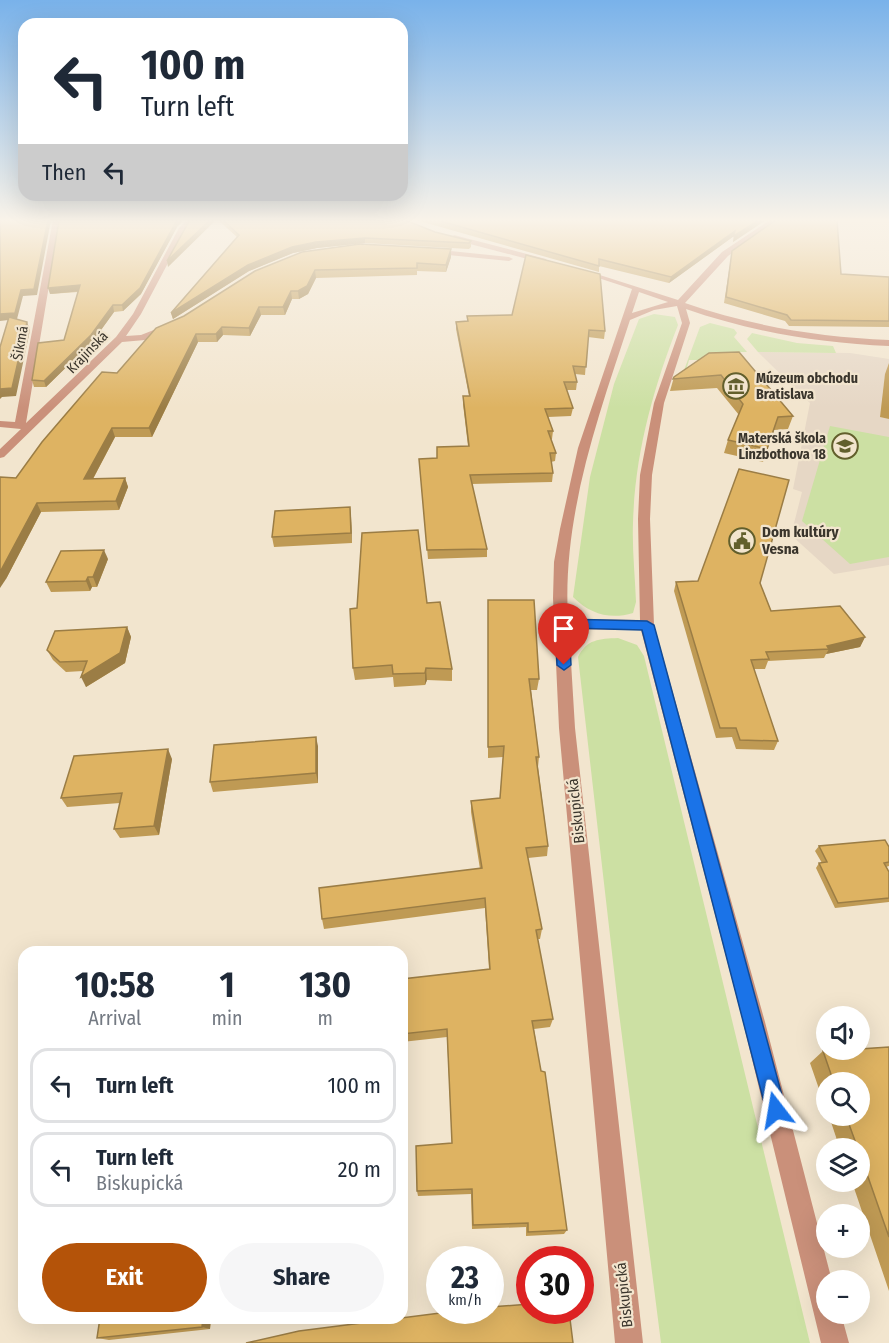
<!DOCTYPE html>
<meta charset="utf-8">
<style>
body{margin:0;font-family:"Fira Sans Condensed",sans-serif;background:#f6f6f7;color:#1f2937;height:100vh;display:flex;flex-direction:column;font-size:22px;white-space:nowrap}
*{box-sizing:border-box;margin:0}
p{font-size:20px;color:#747a83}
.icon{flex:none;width:33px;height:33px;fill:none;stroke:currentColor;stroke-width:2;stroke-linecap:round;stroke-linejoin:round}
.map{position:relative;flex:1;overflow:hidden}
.panel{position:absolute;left:18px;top:946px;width:390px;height:378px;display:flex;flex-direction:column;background:#fff;border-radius:18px;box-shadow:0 6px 24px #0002}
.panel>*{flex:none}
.banner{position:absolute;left:18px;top:18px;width:390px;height:183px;border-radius:18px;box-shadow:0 6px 24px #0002;background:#fff;color:#1f2937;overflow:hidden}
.buttons{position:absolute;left:816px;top:1006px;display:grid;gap:12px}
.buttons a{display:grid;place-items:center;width:54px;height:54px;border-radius:50%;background:#fff;box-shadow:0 6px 24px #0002;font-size:30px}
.speed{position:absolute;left:426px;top:1246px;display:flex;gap:12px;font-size:30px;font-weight:700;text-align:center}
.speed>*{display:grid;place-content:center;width:78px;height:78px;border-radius:50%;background:#fff;box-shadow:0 6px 24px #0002;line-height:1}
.speed small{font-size:15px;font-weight:400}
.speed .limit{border:9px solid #d22;background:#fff;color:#111}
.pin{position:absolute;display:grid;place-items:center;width:51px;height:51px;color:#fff;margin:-62px -26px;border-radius:50% 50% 50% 0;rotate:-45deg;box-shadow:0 0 6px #0007}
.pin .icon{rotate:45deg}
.me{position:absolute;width:66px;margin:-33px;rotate:346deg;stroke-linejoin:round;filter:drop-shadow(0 0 4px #0008)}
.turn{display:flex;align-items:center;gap:21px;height:126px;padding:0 24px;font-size:27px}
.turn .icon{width:78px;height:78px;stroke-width:2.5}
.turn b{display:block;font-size:42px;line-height:51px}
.then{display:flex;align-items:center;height:57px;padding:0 24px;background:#0003;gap:12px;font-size:22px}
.eta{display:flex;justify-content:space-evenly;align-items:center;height:102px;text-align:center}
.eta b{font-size:36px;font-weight:700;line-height:42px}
.cta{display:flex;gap:12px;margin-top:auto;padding:12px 24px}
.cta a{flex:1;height:69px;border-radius:36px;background:#b45309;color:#fff;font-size:24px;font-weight:700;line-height:69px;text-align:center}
.cta a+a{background:#f6f6f7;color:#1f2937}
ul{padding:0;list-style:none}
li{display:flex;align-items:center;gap:18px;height:75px;margin:0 12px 9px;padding:0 12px;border:3px solid #e0e1e3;border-radius:18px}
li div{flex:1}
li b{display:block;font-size:22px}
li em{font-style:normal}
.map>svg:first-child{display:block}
</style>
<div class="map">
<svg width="889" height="1343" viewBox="0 0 889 1343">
<rect width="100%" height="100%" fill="#f2e5ce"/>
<path fill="#e6d7c5" d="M758 352 850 353 889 359V565L834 574 791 535 802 492 793 489 810 403Z"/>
<g fill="#cce0a3">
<path d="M654 314 675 317 678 325C653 389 635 453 633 523 632 549 635 575 636 602L633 613C610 620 590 614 573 597L590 477 614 384 639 319Z"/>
<path d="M710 323 734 329 737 333 734 337 747 352H719L713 355 718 360H689L683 381H680L700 327Z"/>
<path d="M752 333 797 343 833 346 836 353 758 352 747 339Z"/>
<path d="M830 426 889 437V557L850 564 802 521Z"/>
<path d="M618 638 637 645 644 656 810 1343H661L618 1005 578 657C587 639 599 639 618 638Z"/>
</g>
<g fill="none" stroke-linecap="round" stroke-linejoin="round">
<g fill="#ca907a" fill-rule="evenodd">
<path d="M53 220H60L26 423 116 337 133 314 179 228 187 220H194L186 229 141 314 126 336 141 335 169 324 173 327 172 329 145 340 122 342 4 457 0 458V449L21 429 0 427V421L15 422Z"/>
<path d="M770 220H778L728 256 685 303C751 326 819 337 889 340V346C820 343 752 332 686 309L690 323 664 403 652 475 650 519 654 625 765 1022 832 1281H826V1314H841L849 1343H821L743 1022 641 630 569 629 575 728 643 1343H615L559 728 553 598 554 562 560 529 578 448 632 289 577 271 581 269 678 300 722 252ZM639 292 668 302 632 313ZM677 306 682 323 654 403 640 475 638 519 640 620 568 619C562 516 598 417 630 320L654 310Z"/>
<path d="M454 235 546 259 547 261 543 263 451 239Z"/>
<path d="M431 249 509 257 513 259 509 261 428 253Z"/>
</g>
</g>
<g fill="#bf9a54">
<path d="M218 220H405L435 232 471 241V247L469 249 365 243 317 248 293 253 249 271 173 319 171 313 237 237Z"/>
<path d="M416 220H766L733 242 734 236 669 283 599 266V272Z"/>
<path d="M177 227 141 294 123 311 114 312 93 341 46 387H34L32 380 64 340 78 292 50 294Z"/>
<path d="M732 251 841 274 889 277V327L789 326 785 321 724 303Z"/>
<path d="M451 257 446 272 417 271V275L316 278 308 294 299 299H292L285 315H261L250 336 223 335 217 342H198L152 437H115L93 479 125 478 128 487 119 510 41 512 6 579 16 478 117 373 184 316 255 271Z"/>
<path d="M467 316 605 331 604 339 588 337 585 375 575 374 577 382 576 390H567L573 408 571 416 548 417 553 431 552 439H551L556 453 555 461 551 462 553 473 552 482 472 484 487 549V557L428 559 419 459 437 458V447L468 446 463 404V396H469L456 329V322L467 321Z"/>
<path d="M709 353 793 416 788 429 774 430 763 462 724 453 728 440 739 415 717 388 670 391 674 377Z"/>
<path d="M889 363V419L880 417 885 374Z"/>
<path d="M351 517 352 543 274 547 272 537Z"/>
<path d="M108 559 97 587H92L90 591 51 592 46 582Z"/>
<path d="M676 582 760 583 771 611 865 637 860 647 826 654 824 658 768 661 765 669H754L778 741 774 750 736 749 732 737 716 738 674 591Z"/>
<path d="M488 600 539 679 537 690H531L539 757 538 767 548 846 547 856 528 858 542 929 540 939H537L553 1019 550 1027 534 1029 567 1230 564 1234 526 1236V1227L472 1229 471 1194 418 1196 417 1191 452 1143 447 1037 402 1042V979L489 969 485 908 324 929 322 919 480 869 471 812V801L500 798 503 757 488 758Z"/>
<path d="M427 603 452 669V681L427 680 425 685 394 687 393 677 355 680 353 668Z"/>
<path d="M127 627 131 637 125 663 86 687 83 671 66 672 53 660 47 650Z"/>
<path d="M318 746V783L213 792 210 782Z"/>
<path d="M172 759 159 835 120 838 114 829 120 803 67 807 61 798Z"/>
<path d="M819 846 889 847V866L886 867 889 872V902L835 908 816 868 819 863H822L815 851Z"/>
<path d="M889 1047V1291L852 1182H860V1149H840L829 1116H860V1083H826V1109L810 1063 823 1051Z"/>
<path d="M100 1318H211L210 1329 109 1340 97 1338Z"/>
</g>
<g fill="#9b7d45">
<path d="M48 220H51L37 295 23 296 17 319 0 321V314L21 290Z"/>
<path d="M177 220H184L177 227 141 294 123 311 122 305Z"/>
<path d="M210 220H216L168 267 167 261Z"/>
<path d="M759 220H766L733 242 734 236Z"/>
<path d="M735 231 734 236 669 283 671 277Z"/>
<path d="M365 238V243L317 248 293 253 249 271 173 319 171 313 248 265 292 247 316 242Z"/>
<path d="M451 249V257L446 272V265Z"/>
<path d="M315 270 316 278 308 294 299 299 298 291Z"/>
<path d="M80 285 82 291 50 294 48 288Z"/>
<path d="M291 291 292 299 285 315 283 307Z"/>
<path d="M113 305 114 312 93 341 46 387 44 381Z"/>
<path d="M259 307 261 315 250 336 249 328Z"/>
<path d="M27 322 30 330 16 396 2 397 0 399V389Z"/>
<path d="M222 327 223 335 217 342 216 334Z"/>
<path d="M196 334 198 342 152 437 149 428Z"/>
<path d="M112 428 115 437 88 488 84 479Z"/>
<path d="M125 478 128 487 119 510 116 501Z"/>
<path d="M37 503 41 512 6 579 0 588V572Z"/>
<path d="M350 507 351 517 352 543 351 533Z"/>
<path d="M104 550 108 559 97 587 93 577Z"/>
<path d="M88 577 92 587 90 591 86 581Z"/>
<path d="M127 627 131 637 125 663 86 687 81 677Z"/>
<path d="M865 637 860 647 826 654 829 649 827 646Z"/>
<path d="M426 668 427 680 425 685V673Z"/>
<path d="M316 737 318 746V783L316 773Z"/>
<path d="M168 749 172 759 159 835 154 826Z"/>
<path d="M203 1318H211L210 1329 202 1327Z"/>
</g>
<g fill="#deb362" stroke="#9b7d45" stroke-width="1.5">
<path d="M0 220H48L34 289 21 290 15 313 0 314Z"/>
<path d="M59 220H177L140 288 122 305H113L91 335 44 381 32 380 38 343 64 340 80 285 48 288Z"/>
<path d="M190 220H210L167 261 187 225Z"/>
<path d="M223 220H405L435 232 471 241 469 243 365 238 316 242 292 247 248 265 171 313 239 235Z"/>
<path d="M437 220H759L734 236 735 231 671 277 599 259V266Z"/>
<path d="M776 220H837L841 274 889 277V321L791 320 787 315 726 297 732 251Z"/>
<path d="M360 244 451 249 446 265 417 263V268L315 270 307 286 298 291H291L283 307H259L249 328 222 327 216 334H196L149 428H112L84 479 125 478 116 501 37 503 0 572V477L16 478 42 442 102 372 117 373 156 328 184 316 255 271 302 252Z"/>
<path d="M526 255 600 274 605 331 589 330 586 367 573 366 577 382H564L573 408 545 409 553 431H548L556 453H550L553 473 470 475 487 549 427 550 419 459 437 458V447L469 446 463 396H470L456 322 468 321 467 316 512 315Z"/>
<path d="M9 317 27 322 12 388 0 389V347Z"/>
<path d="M739 352 793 416 778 417 767 449 728 440 743 404 721 375 673 379 674 377 709 353Z"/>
<path d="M739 469 789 480 760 583 771 611 840 606 865 637 827 646 829 649 766 652 769 659 751 660 778 741 740 740 736 728H720L676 582 698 581Z"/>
<path d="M350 507 351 533 272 537 275 511Z"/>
<path d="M418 530 427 603 440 602 452 669 426 668 425 673 393 674 392 665 353 668 350 609 357 608 362 533Z"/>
<path d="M104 550 93 577H88L86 581 46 582 61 551Z"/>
<path d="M488 600H534L539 679H529L539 757H536L548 846 526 848 542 929 536 930 553 1019 532 1021 541 1071 545 1072 567 1230 528 1232V1223L473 1225 472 1189 417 1191 416 1146 452 1143 447 1029 402 1034V979L490 969 485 898 322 919 319 888 482 868 471 801 500 798 504 746 488 747Z"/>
<path d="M127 627 120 653 81 677 87 661 60 662 47 650 55 631Z"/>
<path d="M316 737V773L210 782 214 745Z"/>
<path d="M168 749 154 826 114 829 122 793 61 798 74 756Z"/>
<path d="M885 840 889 847V862L884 863 889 872V898L838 903 819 863 827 862 819 846Z"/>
<path d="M889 1047V1237L860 1154V1149H858L846 1116H860V1083H834L823 1051 860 1050V1049Z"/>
<path d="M530 1304V1311H569L573 1343H246L299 1331 456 1311H490V1307Z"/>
<path d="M100 1318H203L202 1327 97 1338Z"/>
</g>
<linearGradient id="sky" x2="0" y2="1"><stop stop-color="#79b2ea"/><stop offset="0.54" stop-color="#f9f3e9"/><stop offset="1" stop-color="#f9f3e9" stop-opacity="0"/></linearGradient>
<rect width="889" height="408" fill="url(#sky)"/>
<path fill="#1a73e8" stroke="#114b97" stroke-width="1.5" d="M562 619 647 621 654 625 786 1110 783 1118 776 1121 769 1118 766 1110 642 630 569 628 571 665 564 670 557 665 555 624Z"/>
<defs>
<g id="museum-ring" transform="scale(1.35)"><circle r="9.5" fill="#f2e5ce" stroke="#625f2c" stroke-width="1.5"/><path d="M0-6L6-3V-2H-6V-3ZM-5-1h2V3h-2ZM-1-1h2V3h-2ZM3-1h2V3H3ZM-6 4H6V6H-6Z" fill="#625f2c"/></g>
<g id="school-ring" transform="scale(1.35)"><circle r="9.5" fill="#f2e5ce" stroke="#625f2c" stroke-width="1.5"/><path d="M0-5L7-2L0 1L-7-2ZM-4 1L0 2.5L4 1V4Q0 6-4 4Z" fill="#625f2c"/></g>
<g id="civic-ring" transform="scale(1.35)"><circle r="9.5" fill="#f2e5ce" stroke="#625f2c" stroke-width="1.5"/><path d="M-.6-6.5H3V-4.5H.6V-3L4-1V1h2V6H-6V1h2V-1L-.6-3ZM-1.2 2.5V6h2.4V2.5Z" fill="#625f2c"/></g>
</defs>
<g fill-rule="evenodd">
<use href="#museum-ring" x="736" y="386"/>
<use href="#school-ring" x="845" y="446"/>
<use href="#civic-ring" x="742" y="541"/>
</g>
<g text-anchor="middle" stroke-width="4.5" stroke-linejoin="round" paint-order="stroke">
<g font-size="14" fill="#3a352c" stroke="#f2e5ce">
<text transform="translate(20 343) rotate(-80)" y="5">Šikmá</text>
<text transform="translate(87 352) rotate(-46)" y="5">Krajinská</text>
</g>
<g font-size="14" font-weight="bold" fill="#3a352c" stroke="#f2e5ce" text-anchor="start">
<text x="756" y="383">Múzeum obchodu<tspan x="756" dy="16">Bratislava</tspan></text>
<text x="826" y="443" text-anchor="end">Materská škola<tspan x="826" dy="16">Linzbothova 18</tspan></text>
</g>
<g font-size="15" font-weight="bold" fill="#3a352c" stroke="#f2e5ce" text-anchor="start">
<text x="762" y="537">Dom kultúry<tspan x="762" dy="17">Vesna</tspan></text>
</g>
<g font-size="15" fill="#3a352c" stroke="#f2e5ce">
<text transform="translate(576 811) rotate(-96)" y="5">Biskupická</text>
<text transform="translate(624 1295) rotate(-96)" y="5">Biskupická</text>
</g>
</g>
</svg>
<div class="buttons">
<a><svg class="icon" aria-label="sound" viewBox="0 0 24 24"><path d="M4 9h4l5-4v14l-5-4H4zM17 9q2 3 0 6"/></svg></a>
<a><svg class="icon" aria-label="search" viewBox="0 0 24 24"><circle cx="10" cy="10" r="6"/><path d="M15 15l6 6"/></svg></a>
<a><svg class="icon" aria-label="layers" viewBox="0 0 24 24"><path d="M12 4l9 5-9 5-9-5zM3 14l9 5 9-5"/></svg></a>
<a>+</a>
<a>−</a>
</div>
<div class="speed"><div>23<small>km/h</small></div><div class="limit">30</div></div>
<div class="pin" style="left:564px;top:665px;background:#d93025"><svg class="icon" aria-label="arrive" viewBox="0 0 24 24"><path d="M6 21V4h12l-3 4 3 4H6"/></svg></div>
<svg class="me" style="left:776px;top:1110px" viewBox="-20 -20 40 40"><path d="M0-17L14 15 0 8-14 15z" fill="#1a73e8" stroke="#fff" stroke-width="4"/></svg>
<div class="banner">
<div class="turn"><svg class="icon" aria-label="left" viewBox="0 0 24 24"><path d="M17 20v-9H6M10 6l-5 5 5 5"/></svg><div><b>100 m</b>Turn left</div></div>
<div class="then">Then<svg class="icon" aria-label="left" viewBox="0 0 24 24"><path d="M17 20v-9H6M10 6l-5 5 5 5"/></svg></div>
</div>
<section class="panel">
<div class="eta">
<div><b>10:58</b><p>Arrival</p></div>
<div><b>1</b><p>min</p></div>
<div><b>130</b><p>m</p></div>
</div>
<ul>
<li><svg class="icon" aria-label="left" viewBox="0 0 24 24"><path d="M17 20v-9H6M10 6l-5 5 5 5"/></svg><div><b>Turn left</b></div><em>100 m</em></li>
<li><svg class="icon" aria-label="left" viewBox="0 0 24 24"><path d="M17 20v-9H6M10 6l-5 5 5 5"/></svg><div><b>Turn left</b><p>Biskupická</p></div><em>20 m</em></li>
</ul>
<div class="cta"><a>Exit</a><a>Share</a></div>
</section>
</div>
